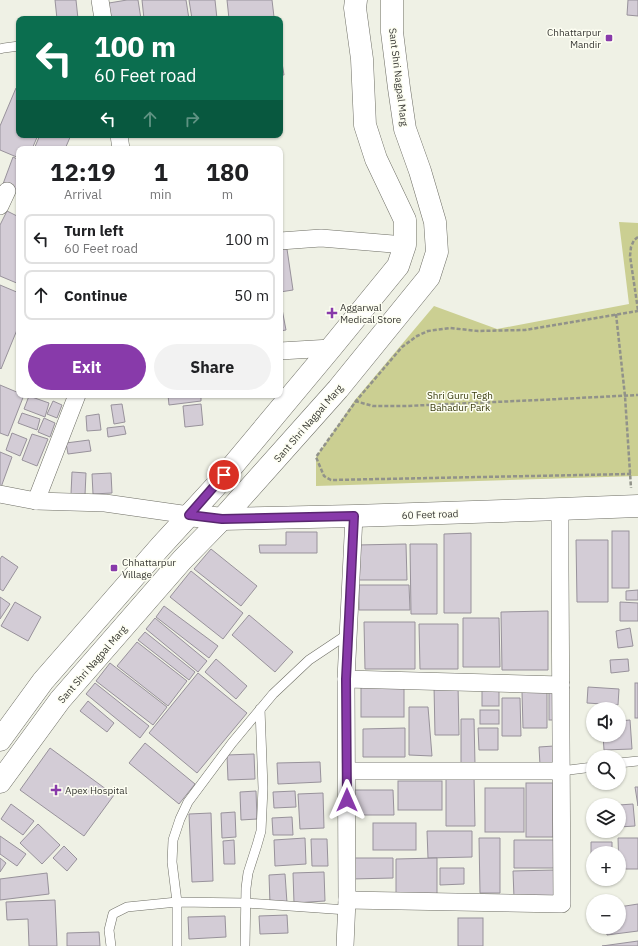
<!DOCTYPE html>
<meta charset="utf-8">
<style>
body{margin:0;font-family:"IBM Plex Sans",sans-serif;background:#f2f2f2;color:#202124;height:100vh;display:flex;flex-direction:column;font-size:15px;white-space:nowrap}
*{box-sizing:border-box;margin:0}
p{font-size:13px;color:#757577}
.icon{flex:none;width:22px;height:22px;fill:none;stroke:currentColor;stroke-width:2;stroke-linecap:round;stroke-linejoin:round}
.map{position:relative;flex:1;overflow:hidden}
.panel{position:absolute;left:16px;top:146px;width:267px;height:252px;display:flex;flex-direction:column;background:#fff;border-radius:8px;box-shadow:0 1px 3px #0004}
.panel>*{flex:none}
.top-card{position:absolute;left:16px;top:16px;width:267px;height:122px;border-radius:8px;box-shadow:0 1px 3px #0004;background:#0b6e4f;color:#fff;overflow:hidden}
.controls{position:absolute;left:586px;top:702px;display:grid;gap:8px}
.controls a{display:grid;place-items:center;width:40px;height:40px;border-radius:50%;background:#fff;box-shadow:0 1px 3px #0004;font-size:20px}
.pin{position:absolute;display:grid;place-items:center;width:34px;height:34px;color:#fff;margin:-17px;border:2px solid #fff;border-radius:50%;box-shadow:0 1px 4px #0007}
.me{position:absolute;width:44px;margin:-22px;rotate:0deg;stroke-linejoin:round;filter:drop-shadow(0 0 3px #0008)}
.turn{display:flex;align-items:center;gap:14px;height:84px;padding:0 12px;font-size:18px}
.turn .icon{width:52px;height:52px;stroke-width:2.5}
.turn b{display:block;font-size:28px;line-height:34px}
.lanes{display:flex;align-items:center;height:38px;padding:0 12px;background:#0003;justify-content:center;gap:20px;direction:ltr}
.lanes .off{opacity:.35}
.eta{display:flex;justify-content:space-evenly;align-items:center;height:68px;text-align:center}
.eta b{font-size:24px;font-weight:700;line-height:28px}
.button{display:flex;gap:8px;margin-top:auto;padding:8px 12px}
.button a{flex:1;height:46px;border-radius:24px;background:#883aaa;color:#fff;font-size:16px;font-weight:700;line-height:46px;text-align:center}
.button a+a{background:#f2f2f2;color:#202124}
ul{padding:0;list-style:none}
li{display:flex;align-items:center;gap:12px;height:50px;margin:0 8px 6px;padding:0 4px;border:2px solid #e0e0e0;border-radius:8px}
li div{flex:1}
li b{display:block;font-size:15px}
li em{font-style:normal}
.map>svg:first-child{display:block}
</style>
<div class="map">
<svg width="638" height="946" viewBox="0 0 638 946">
<rect width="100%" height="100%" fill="#eff1e5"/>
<path fill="#cbcf92" d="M619 222 638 223V476L316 486V457L355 400 434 306 497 329 629 304Z"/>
<g fill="#d3ccd6" stroke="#98929b">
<path d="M55 0H76L78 19H57Z"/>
<path d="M127 0H138L141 19H105L103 4Z"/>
<path d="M142 0H186L189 19H144Z"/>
<path d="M189 0H215L217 19H192Z"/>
<path d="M227 0H272L274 17 263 19H229Z"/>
<path d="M628 0H638V16L627 15Z"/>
<path d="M280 51 284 75H280Z"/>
<path d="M16 88 19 90V135H38L32 149H19V158L0 150V126Z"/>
<path d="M40 135H71L65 149H34Z"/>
<path d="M13 157 19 160V192L3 184Z"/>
<path d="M7 211 19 217V284L0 276V225Z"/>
<path d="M287 249 293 290 280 292V250Z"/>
<path d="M0 285 19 293V325L1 369 0 368Z"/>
<path d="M280 309H282L286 330 280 331Z"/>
<path d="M0 385 19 393V395H24L8 436 0 433Z"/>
<path d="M168 395H201V401L169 405Z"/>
<path d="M29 396 49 403 45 417 24 409Z"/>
<path d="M53 401 62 405 57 418 47 414Z"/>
<path d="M122 404 125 422 114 424 111 405Z"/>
<path d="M201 404 203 425 185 427 183 406Z"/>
<path d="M22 413 40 419 37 430 18 423Z"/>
<path d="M99 414 101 430 87 431 86 416Z"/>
<path d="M44 418 55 423 50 437 38 432Z"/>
<path d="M124 426 126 434 108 437 107 428Z"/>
<path d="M12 433 27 439 20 456 6 450Z"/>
<path d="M32 434 48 439 37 466 22 460Z"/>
<path d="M89 440 91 451 68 454 66 443Z"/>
<path d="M0 452 12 457 0 490Z"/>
<path d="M72 472 86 473 85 495 71 494Z"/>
<path d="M111 473 112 493 93 494 92 474Z"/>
<rect x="612" y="531" width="17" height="57"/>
<path d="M286 532H317V553H260L259 545H286Z"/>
<path d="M471 533V613H444V534Z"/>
<path d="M576 540H608V602H577Z"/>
<path d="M406 544 407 580H357V545Z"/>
<path d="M410 544H437V614H411Z"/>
<path d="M211 549 257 586 241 606 194 569Z"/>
<path d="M2 556 18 567 3 591 0 589V559Z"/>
<path d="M191 571 243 613 223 639 170 597Z"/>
<path d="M359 585H409L410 610H359Z"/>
<path d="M638 590V600H626V591Z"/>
<path d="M0 597 10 604 0 619Z"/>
<path d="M15 602 41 617 28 641 1 626Z"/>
<path d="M620 602 638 603V621H620Z"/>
<path d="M164 606 218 646 209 658 156 617Z"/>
<path d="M548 611V670H502L501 612Z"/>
<path d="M249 615 293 652 275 672 232 635Z"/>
<path d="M155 618 207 661 198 672 146 629Z"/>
<path d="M463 618H499L500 667H463Z"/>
<path d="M364 622H415V669H365Z"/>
<path d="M419 624H458V669H420Z"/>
<path d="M630 628 633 646 618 648 616 631Z"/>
<path d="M145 632 195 672 189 680 138 640Z"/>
<path d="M137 642 187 681 168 706 117 666Z"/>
<path d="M216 659 247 686 236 699 205 672Z"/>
<path d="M628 659 629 671 611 673 610 660Z"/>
<path d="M110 663 167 707 153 725 96 681Z"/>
<path d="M198 673 247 713 197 773 149 733Z"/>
<path d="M95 683 149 726 140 738 86 694Z"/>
<rect x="635" y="683" width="3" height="35"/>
<path d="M458 685 459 735H435L434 686Z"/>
<rect x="361" y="686" width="43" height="31"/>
<path d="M588 687 619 689 618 705 587 703Z"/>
<rect x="482" y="690" width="17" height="16"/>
<path d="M522 692H547V728H523Z"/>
<rect x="549" y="692" width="9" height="28"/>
<path d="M502 698H520L521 736H502Z"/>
<path d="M88 701 114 723 107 732 80 711Z"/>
<path d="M409 707H428L432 756 409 755Z"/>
<rect x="480" y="710" width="19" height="14"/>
<path d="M461 719H474L475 765H461Z"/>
<path d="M630 720 632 749 604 750 603 735H619V721Z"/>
<path d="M405 728V757H363V729Z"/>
<path d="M478 728H498V750H479Z"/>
<path d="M145 743 195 784 179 804 129 763Z"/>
<path d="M554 746 555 764 540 765 539 747Z"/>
<path d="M50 748 114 795 84 836 20 790Z"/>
<path d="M254 754 255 779 228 780 227 755Z"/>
<path d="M320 762 321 782 278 784 277 763Z"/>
<path d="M474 776 475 826H446V777Z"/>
<rect x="398" y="781" width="44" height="29"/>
<rect x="526" y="783" width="27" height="54"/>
<path d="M635 787H638V806Z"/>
<rect x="485" y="788" width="39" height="44"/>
<path d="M353 790H393L394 815H353Z"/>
<path d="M256 791 257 819 241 820 240 792Z"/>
<path d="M295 791 296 807 274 808 273 792Z"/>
<path d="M323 793 324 828 300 829 298 794Z"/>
<path d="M11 804 34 821 23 835 1 819Z"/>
<path d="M633 804 635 826 619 827V805Z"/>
<path d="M235 812 236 837 222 838 221 813Z"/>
<path d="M211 813 213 881 192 882 189 814Z"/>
<path d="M292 817 293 835H273L272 818Z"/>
<rect x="373" y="823" width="43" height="27"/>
<path d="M38 824 60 845 42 864 20 843Z"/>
<path d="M427 831H472V857L428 858Z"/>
<path d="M0 836 26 854 17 866 0 854Z"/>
<path d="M305 838 306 864 275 866 274 840Z"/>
<path d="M479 838H500V893H480Z"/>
<path d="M618 838H638V869H619Z"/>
<path d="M311 839H327L328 866H312Z"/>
<path d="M234 840 235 864H224L223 841Z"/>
<path d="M514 840H555L556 868H514Z"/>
<path d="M591 842H612V853H593V876H591Z"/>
<path d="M64 846 77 859 67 871 53 858Z"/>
<path d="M0 858 6 863 0 872Z"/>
<path d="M351 858H393V878L351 879Z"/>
<path d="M437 858V895H396V859Z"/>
<path d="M440 868H464V884L440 885Z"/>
<path d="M555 870V898H514L513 871Z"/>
<path d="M324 872 325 901 294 903 293 873Z"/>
<path d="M47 873 49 894 0 900V879Z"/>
<path d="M285 874 287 903 270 904 269 875Z"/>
<path d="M55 900 57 946H29L28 919 7 920 6 902Z"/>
<path d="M638 904V931L607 935 606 927H619V907Z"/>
<path d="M287 915 288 933 260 934 259 916Z"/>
<path d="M225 916 226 937 189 939 188 917Z"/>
<rect x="458" y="918" width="25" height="28"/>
<path d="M99 932 100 946H67V933Z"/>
<path d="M638 941V946H602Z"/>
</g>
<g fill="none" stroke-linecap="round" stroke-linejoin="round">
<g stroke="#6e6e65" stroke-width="10">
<g id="service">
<path d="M0 49 4 48 19 46"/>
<path d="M619 763 638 761"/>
<path d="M561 771 593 767"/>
<path d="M111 946 109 930 113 914 127 907 177 902 246 903 347 910"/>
<path d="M177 946V902L172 862 173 840 180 819 188 802 232 743 273 694 309 660 348 634"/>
<path d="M245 946 246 888 248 873 257 845 261 831 263 788 260 709"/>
</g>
</g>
<g stroke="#6e6e65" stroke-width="18">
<g id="minor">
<path d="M100 0 103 19"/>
<path d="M119 135 121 149"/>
<path d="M0 206 7 191"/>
<path d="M280 241 321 238 405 245"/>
<path d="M280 351 331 348"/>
<path d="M0 494 36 501 105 503 189 515"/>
<path d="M36 501 77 395"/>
<path d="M346 679 561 685"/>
<path d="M347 771H561"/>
<path d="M347 900 562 904 560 570V509"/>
<path d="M345 946 347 900 346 679 354 516"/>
</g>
</g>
<g stroke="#6e6e65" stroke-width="23">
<path id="tertiary" d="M189 515 222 519 354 516 560 509 638 506"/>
</g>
<g stroke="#6e6e65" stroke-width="23">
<g id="secondary">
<path d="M0 740 43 681 160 547 215 487 331 348 398 266 405 245V220L376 159 365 125 362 59 355 8 356 0"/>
<path d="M0 782 60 700 182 560 222 519 338 389 429 277 437 252 435 222 420 171 405 129 399 88 392 32V0"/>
</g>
</g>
<g stroke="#91928a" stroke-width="2.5" stroke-dasharray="4 2" stroke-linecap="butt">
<path d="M638 237 634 240 631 247 630 256 638 310"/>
<path d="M616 314 625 396 631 488"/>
<path d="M355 401 373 406H406L539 400 638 395"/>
<path d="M631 474 331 480 324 476 316 457 356 401 402 347 417 336 428 331 450 328 478 331 525 330 638 311"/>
</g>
<use href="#service" stroke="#fff" stroke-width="9"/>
<use href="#minor" stroke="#fff" stroke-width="17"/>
<use href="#tertiary" stroke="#fff" stroke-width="22"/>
<use href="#secondary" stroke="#fff" stroke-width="22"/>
</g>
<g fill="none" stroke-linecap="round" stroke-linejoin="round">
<g stroke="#58266e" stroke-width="10">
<path id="route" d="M224 475 189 515 222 519 354 516 346 679 347 800"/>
</g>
<use href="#route" stroke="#883aaa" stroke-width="7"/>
</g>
<g fill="#883aaa" stroke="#fdfef2" stroke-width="1.5">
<rect x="605" y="34" width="8" height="8" rx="2"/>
<path d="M330 307h4v4h4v4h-4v4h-4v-4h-4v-4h4z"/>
<rect x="110" y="564" width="8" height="8" rx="2"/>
<path d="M54 784h4v4h4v4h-4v4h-4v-4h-4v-4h4z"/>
</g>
<g text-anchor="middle" stroke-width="3" stroke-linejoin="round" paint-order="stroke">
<g font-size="10" fill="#383834" stroke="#fdfef2" text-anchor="start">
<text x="601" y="36" text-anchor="end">Chhattarpur<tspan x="601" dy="12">Mandir</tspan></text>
<text x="340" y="311">Aggarwal<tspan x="340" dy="12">Medical Store</tspan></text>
<text x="122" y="566">Chhattarpur<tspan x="122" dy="12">Village</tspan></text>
<text x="65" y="794">Apex Hospital</text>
</g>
<g font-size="10" fill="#383834" stroke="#fdfef2">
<text transform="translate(399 77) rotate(83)" y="4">Sant Shri Nagpal Marg</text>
<text transform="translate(308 423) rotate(-49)" y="4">Sant Shri Nagpal Marg</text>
<text transform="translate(430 514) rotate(-2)" y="4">60 Feet road</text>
<text transform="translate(92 664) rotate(-49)" y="4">Sant Shri Nagpal Marg</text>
</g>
<g font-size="10" fill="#393b0e" stroke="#fdfef2">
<text x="460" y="399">Shri Guru Tegh<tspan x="460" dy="12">Bahadur Park</tspan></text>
</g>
</g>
</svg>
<div class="controls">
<a><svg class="icon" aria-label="sound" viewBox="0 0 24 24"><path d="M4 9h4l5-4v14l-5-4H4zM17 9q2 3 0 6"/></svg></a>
<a><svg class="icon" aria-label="search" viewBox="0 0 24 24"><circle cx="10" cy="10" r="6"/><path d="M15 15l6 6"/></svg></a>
<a><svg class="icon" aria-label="layers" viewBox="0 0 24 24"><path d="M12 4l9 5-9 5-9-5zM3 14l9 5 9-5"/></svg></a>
<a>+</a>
<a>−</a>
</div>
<div class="pin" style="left:224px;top:475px;background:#d93025"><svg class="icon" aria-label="arrive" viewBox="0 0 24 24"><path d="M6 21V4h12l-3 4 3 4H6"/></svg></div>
<svg class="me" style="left:347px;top:800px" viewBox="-20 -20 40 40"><path d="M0-17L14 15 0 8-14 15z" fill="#883aaa" stroke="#fff" stroke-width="4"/></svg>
<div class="top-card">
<div class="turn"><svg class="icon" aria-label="left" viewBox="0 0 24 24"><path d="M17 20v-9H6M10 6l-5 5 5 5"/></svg><div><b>100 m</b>60 Feet road</div></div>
<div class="lanes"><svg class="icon" aria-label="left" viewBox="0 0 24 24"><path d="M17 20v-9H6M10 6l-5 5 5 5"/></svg><svg class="icon off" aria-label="ahead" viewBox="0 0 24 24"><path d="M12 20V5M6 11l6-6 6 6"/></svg><svg class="icon off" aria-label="right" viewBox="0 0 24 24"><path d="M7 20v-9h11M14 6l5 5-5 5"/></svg></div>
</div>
<section class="panel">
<div class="eta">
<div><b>12:19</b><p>Arrival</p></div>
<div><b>1</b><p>min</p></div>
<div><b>180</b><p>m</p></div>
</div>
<ul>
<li><svg class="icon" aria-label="left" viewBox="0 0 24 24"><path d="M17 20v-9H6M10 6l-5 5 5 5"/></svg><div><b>Turn left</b><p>60 Feet road</p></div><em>100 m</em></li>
<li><svg class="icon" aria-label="ahead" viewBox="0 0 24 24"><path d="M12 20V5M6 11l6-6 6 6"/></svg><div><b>Continue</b></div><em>50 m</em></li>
</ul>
<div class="button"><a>Exit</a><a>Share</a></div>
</section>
</div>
